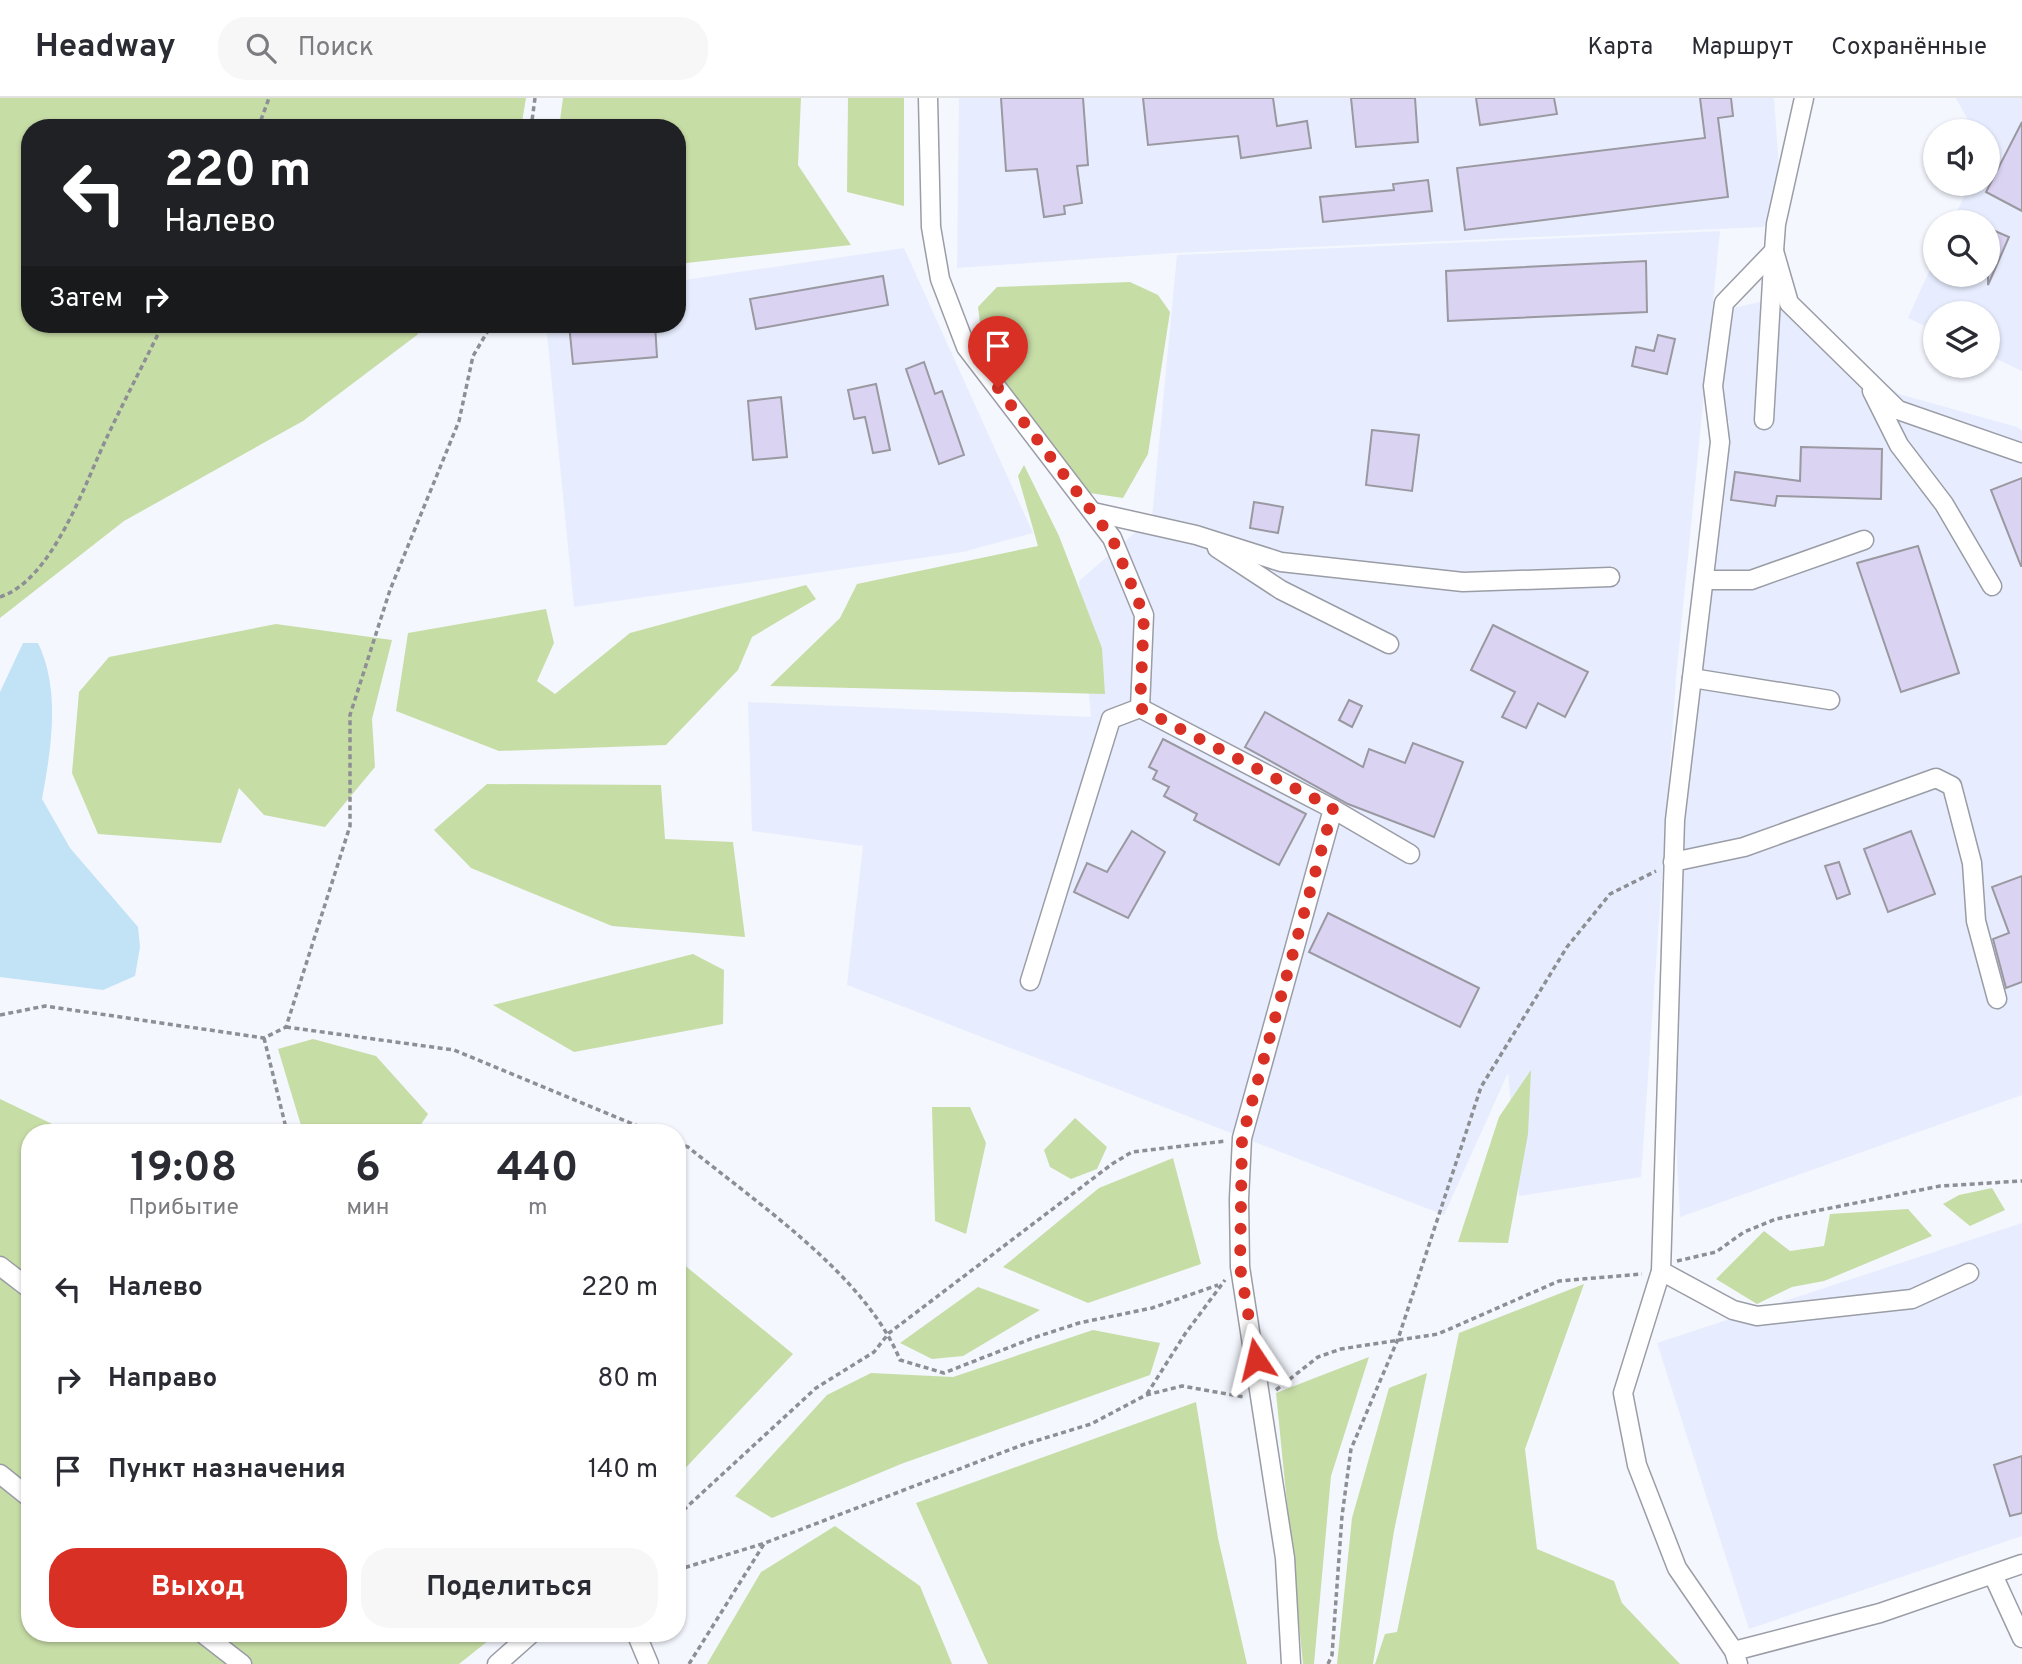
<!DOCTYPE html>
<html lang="ru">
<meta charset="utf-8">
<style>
body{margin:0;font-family:Overpass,sans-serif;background:#f7f7f7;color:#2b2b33;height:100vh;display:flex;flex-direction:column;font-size:26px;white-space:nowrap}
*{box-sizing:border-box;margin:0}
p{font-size:23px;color:#7c7c81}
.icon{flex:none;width:38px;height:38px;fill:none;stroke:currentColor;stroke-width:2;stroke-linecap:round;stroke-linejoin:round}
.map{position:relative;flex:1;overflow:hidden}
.sheet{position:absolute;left:21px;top:1026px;width:665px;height:518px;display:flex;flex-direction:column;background:#fff;border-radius:28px;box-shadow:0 2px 5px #0004}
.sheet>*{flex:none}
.guide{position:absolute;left:21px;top:21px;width:665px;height:214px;border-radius:28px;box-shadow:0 2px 5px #0004;background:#202124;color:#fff;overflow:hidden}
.buttons{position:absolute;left:1923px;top:21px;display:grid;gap:14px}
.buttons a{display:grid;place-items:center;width:77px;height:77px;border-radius:50%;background:#fff;box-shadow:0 2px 5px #0004;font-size:35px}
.pin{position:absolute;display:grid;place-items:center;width:60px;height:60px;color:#fff;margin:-72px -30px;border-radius:50% 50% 50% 0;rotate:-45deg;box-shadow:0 0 7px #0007}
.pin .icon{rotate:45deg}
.me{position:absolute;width:77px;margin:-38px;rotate:350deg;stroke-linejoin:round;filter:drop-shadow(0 0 5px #0008)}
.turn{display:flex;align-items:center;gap:24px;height:147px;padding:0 28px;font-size:32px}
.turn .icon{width:91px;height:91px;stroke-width:2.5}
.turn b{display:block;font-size:49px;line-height:60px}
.then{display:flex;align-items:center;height:66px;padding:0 28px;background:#0003;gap:14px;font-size:26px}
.eta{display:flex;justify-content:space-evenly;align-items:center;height:119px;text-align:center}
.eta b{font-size:42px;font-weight:700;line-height:49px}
.primary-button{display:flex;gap:14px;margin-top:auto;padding:14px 28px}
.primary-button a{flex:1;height:80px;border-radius:28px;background:#d93025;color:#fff;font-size:28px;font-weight:700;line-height:80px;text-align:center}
.primary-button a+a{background:#f7f7f7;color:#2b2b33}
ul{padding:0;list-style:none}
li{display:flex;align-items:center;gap:21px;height:91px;padding:0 28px}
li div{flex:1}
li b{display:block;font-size:26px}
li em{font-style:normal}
header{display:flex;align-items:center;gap:42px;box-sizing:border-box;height:98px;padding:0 35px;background:#fff;border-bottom:2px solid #e1e1e2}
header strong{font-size:33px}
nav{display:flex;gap:38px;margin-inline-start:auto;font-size:24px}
.search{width:490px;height:63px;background:#f7f7f7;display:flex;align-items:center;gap:18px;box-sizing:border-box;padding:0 24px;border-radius:28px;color:#7c7c81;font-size:26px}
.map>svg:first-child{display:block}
</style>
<header>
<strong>Headway</strong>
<div class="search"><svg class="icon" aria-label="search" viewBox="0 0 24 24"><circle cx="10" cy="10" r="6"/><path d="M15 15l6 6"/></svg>Поиск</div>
<nav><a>Карта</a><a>Маршрут</a><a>Сохранённые</a></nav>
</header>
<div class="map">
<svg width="2022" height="1566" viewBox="0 0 2022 1566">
<rect width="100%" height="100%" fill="#f4f7fe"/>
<g fill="#e7edfe">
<path d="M959 0H1774L1780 84 1764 129 1174 155 957 170Z"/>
<path d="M1956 0H2022V273L1988 257V215H1936L1935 233 1908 220 1935 160 1936 177H1988V124H1952L1970 86H1988V33H1974Z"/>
<path d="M1720 133 1676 581 1641 1079 1519 1098 1508 975 1444 1117 847 887 863 748 752 733 748 604 1091 619 1079 483 1152 420 1177 157Z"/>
<path d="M904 150 1033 435 963 454 574 509 546 226H677V183Z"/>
<path d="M1772 201 1899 296 2017 329 2022 333V997L1680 1119 1675 1023 1679 951 1681 739 1690 616 1730 324 1721 315 1717 282 1729 211Z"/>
<path d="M2022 1125V1438L1749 1531 1657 1245Z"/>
</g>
<g fill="#c7dda6">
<path d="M0 0H526L521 30H30V226H425L417 237 303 323 124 423 0 520Z"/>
<path d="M563 0H801L798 67 851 147 677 166V30H559Z"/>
<path d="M848 0H904V108L847 94Z"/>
<path d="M1130 184 1158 197 1170 214 1148 356 1123 400 1083 394 986 274 978 209 997 189Z"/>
<path d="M1024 367 1059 438 1102 550 1105 596 770 588 840 520 857 486 1038 448 1018 378Z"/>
<path d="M806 487 816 501 752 539 738 572 666 647 499 653 396 613 408 535 546 511 554 545 537 583 555 596 630 535Z"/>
<path d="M276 526 392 542 372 621 375 669 325 729 264 717 239 690 221 745 98 736 72 675 79 594 109 559Z"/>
<path d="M487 686 661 687 665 741 733 744 745 839 612 828 471 770 434 732Z"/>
<path d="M693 856 724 872 723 926 574 954 493 907Z"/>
<path d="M313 941 376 958 428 1016 416 1034H303L278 951Z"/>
<path d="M1531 972 1528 1036 1508 1145 1458 1144 1499 1019Z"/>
<path d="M0 1001 69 1034H30V1535H498L459 1566H0Z"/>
<path d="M932 1009H970L986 1045 966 1136 935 1123Z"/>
<path d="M1075 1020 1107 1049 1097 1071 1071 1081 1050 1069 1044 1052Z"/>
<path d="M1173 1060 1201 1166 1088 1205 1003 1169 1099 1090Z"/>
<path d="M1992 1090 2005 1112 1970 1128 1943 1106 1959 1097Z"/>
<path d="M1908 1111 1932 1138 1824 1183 1792 1189 1757 1206 1716 1181 1764 1133 1790 1153 1824 1148 1830 1116Z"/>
<path d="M677 1161 793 1256 677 1379Z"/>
<path d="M1584 1186 1525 1351 1537 1451 1614 1483 1622 1505 1680 1566H1375L1385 1536 1397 1534 1459 1235Z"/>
<path d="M978 1189 1040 1212 963 1258 932 1261 900 1245Z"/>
<path d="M1093 1232 1160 1245 1150 1277 901 1366 772 1420 735 1398 827 1297 871 1275 953 1279Z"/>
<path d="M1369 1259 1331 1378 1314 1566H1303L1276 1295Z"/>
<path d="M1427 1275 1394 1433 1373 1566H1337L1352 1420 1389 1290Z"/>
<path d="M1196 1304 1218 1440 1247 1566H988L916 1405Z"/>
<path d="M835 1428 920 1488 952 1566H707L761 1474Z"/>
</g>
<path fill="#c2e2f6" d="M23 545H38C61 593 51 651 42 701L70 750 138 829 140 849 135 878 103 892 0 879V594Z"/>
<g fill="#dad3f2" stroke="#9a98a0" stroke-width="2">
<path d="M1001 0H1083L1088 67 1077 68 1082 105 1064 108 1065 116 1044 119 1037 71 1006 73Z"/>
<path d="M1143 0H1273L1277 28 1307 23 1311 50 1241 60 1238 38 1148 47Z"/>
<path d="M1351 0H1415L1418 44 1356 49Z"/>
<path d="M1476 0H1554L1557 16 1480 27Z"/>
<path d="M1700 0H1731L1733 18 1718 20 1728 99 1465 132 1457 70 1705 40Z"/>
<path d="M2022 24V113L1986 94Z"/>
<path d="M1428 82 1432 113 1323 124 1320 99 1394 92 1393 86Z"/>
<path d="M1988 130 2009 139 1988 187Z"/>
<path d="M1646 163 1647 214 1448 223 1446 173Z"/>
<path d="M883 178 888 207 756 231 750 201Z"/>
<path d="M569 226H655L657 259 573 266Z"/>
<path d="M1658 237 1675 241 1667 276 1632 268 1636 249 1654 253Z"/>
<path d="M924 264 935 296 942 293 964 357 939 366 906 271Z"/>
<path d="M876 286 890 352 873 355 865 319 854 321 848 292Z"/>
<path d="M781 299 787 359 753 362 748 303Z"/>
<path d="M1372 332 1419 337 1412 393 1366 387Z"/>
<path d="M1801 349 1882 351 1881 401 1777 398 1775 408 1731 402 1735 374 1800 383Z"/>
<path d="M2022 380V468H2021L1991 392Z"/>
<path d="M1254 404 1283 409 1278 435 1250 430Z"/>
<path d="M1918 448 1959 575 1901 594 1857 465Z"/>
<path d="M1493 527 1588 574 1565 619 1538 605 1526 630 1502 619 1515 594 1471 572Z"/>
<path d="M1349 602 1362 608 1352 629 1339 622Z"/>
<path d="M1265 614 1363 669 1369 651 1405 665 1413 645 1463 664 1434 739 1348 706 1245 649Z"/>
<path d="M1163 641 1306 716 1279 767 1194 722 1197 716 1164 698 1169 689 1153 681 1157 673 1149 669Z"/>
<path d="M1132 733 1165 754 1128 820 1074 794 1087 765 1107 774Z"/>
<path d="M1911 733 1935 796 1888 814 1864 751Z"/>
<path d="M1839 764 1850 796 1837 801 1825 768Z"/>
<path d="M2022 778V884L2006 890 1993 841 2009 835 1992 789Z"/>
<path d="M1328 815 1479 890 1460 929 1309 854Z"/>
<path d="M2022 1358V1415L2010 1418 1994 1367Z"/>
</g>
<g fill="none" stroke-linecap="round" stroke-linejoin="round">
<g stroke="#9a9da6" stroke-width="21">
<g id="minor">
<path d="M928 0 931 129 940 181 966 249 1112 440 1144 517 1140 610"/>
<path d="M1774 153 1789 205 1898 312 2022 355"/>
<path d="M1872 293 1899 347 1944 406 1992 488"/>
<path d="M1764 322 1773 166"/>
<path d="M1093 414 1196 437 1281 464 1463 484 1610 479"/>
<path d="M1217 450 1281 492 1389 546"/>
<path d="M1704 482H1751L1864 442"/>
<path d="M1692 580 1830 602"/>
<path d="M1333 711 1410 756"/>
<path d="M1673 764 1744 749 1936 680 1952 688 1972 765 1976 823 1997 901"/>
<path d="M1030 883 1111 621 1140 610 1333 711 1242 1040 1239 1101 1240 1169 1285 1460 1291 1566"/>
<path d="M0 1168 30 1191"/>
<path d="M1661 1173 1733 1212 1757 1218 1912 1201 1969 1175"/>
<path d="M0 1376 30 1400"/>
<path d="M1993 1477 2022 1540"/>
<path d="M202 1535 242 1566"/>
<path d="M636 1535 649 1566"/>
<path d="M1734 1553 1880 1515 2022 1466"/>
<path d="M497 1566 532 1535"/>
<path d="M1738 1566 1734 1553 1677 1470 1637 1367 1623 1295 1661 1173 1675 722 1720 344 1713 288 1724 205 1774 153 1776 126 1804 0"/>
</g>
</g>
<g stroke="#8d8f94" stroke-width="3.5" stroke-dasharray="5 3.5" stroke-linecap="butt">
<path d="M258 30 269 0"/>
<path d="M531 30 535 0"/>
<path d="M0 499C54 481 85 384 108 337 126 299 145 263 163 226"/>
<path d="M0 917 45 908 264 940 286 929 350 728V617L390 492 459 323 473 258 492 226"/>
<path d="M286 929 454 952 652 1034"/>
<path d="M264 940 287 1034"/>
<path d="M677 1045 688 1049C758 1106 866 1178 900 1262L944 1275 1033 1240 1079 1225 1152 1210 1218 1187"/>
<path d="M1677 1163 1716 1154 1744 1134 1776 1121 1940 1088 2022 1083"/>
<path d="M1276 1292 1318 1259 1341 1251 1438 1236 1559 1183 1642 1176"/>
<path d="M1147 1296 1185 1236 1225 1182"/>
<path d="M677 1418 816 1290 874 1254 889 1235 1112 1066 1132 1054 1226 1043"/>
<path d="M677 1472 765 1445 1022 1347 1091 1326 1146 1297 1182 1288 1244 1299"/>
<path d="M689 1566 764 1446"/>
<path d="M1328 1566 1332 1557 1342 1418 1351 1351 1398 1241 1481 989 1567 849 1610 796 1656 773"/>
</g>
<use href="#minor" stroke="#fff" stroke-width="18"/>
</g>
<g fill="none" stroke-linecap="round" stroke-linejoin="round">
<path stroke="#d93025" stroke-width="12" stroke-dasharray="0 21.6" d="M998 290 1112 440 1144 517 1140 610 1333 710 1242 1040 1240 1169 1256 1261"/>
</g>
</svg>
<div class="buttons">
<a><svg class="icon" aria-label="sound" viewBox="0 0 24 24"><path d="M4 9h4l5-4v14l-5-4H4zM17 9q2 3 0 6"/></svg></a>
<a><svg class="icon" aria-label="search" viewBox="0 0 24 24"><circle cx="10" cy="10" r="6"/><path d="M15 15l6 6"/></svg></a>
<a><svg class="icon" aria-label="layers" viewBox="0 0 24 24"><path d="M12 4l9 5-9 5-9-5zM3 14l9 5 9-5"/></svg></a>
</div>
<div class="pin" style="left:998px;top:290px;background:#d93025"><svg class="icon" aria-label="arrive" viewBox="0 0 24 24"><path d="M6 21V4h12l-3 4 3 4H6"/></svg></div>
<svg class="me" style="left:1256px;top:1261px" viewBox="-20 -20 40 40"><path d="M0-17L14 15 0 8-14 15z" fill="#d93025" stroke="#fff" stroke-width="4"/></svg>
<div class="guide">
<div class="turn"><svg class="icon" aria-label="left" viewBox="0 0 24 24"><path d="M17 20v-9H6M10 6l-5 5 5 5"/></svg><div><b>220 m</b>Налево</div></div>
<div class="then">Затем<svg class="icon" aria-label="right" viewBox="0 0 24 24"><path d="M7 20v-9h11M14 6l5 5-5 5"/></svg></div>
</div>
<section class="sheet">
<div class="eta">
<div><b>19:08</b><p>Прибытие</p></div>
<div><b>6</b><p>мин</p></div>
<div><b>440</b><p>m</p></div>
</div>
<ul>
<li><svg class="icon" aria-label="left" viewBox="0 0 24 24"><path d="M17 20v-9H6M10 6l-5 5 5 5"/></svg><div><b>Налево</b></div><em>220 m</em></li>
<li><svg class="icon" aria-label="right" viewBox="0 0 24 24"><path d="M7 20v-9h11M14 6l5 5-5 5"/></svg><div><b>Направо</b></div><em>80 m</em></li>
<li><svg class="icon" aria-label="arrive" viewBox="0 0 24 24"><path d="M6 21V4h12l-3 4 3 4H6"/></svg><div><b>Пункт назначения</b></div><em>140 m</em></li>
</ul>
<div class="primary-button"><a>Выход</a><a>Поделиться</a></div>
</section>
</div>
